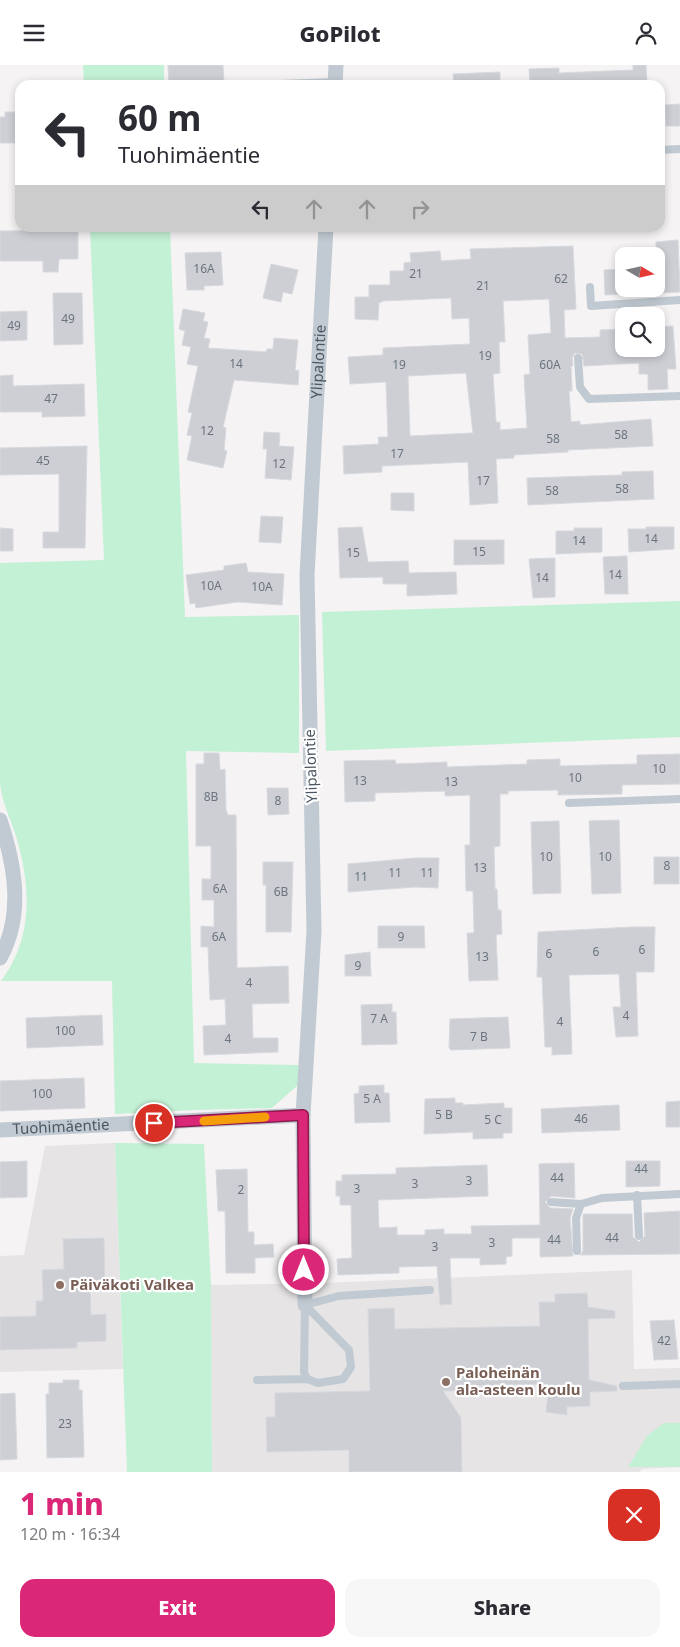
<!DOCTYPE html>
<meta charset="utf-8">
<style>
body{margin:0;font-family:"Noto Sans",sans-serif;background:#f7f7f7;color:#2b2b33;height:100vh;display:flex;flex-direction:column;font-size:19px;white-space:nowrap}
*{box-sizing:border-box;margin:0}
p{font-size:16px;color:#7c7c81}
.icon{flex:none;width:28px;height:28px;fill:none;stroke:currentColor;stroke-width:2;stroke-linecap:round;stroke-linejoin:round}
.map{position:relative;height:1407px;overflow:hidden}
.drawer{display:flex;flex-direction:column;background:#fff;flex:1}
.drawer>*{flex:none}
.hud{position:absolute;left:15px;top:15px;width:650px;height:152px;border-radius:15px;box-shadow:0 2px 8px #0003;background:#fff;color:#2b2b33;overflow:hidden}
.needle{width:32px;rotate:99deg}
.tools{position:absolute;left:615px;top:182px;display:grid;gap:10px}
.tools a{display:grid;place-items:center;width:50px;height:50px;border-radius:10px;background:#fff;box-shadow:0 2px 8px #0003;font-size:25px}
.pin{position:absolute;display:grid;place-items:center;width:42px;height:42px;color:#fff;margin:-21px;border:2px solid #fff;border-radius:50%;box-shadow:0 1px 5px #0007}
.me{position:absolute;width:55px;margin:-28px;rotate:0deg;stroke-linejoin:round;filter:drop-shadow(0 0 4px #0008)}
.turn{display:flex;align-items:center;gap:18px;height:105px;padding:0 20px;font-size:22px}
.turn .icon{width:65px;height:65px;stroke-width:2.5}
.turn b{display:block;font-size:35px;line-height:42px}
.lanes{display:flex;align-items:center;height:48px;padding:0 20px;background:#0003;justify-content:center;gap:25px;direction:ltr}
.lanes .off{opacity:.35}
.round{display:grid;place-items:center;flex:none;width:52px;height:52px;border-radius:15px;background:#f7f7f7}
.head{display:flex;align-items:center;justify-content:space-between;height:85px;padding:0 20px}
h1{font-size:30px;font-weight:800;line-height:38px;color:#db2777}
.cta{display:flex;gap:10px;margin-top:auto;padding:10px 20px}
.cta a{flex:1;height:58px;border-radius:15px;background:#db2777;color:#fff;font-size:20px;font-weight:800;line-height:58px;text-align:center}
.cta a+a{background:#f7f7f7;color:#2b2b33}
header{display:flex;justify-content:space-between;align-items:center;height:65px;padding:0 20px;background:#fff;font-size:22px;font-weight:800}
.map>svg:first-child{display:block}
</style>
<header><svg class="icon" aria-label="menu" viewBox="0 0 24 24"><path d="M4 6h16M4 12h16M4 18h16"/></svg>GoPilot<svg class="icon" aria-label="person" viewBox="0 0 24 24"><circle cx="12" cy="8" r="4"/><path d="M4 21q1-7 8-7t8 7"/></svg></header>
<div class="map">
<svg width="680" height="1407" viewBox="0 0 680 1407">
<rect width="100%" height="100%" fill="#f5f3f3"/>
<g fill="#e6e4e5">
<path d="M115 1078 123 1304 0 1307V1191L24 1190 45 1081Z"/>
<path d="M632 1205 634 1304 680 1303V1402L642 1404 639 1407H212L211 1220 324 1218Z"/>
</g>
<g fill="#c3f1d5">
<path d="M83 0H164V20H84Z"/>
<path d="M90 163H170L185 552 299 550V688L186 686 194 998 299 1000 298 1020 272 1043 195 1045 115 1049 112 916H1C34 872 31 819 15 768 10 753 1 734 0 718 0 645 0 571 0 498L104 495Z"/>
<path d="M680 536V672L326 686 322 547Z"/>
<path d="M115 1078 204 1079 211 1220 212 1407H127Z"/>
<path d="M664 1358H680V1402H628L647 1371Z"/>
</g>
<g fill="#cdcfd5" stroke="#d7d9de" fill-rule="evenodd">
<path d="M168 0H223L224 18 169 20Z"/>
<path d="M633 0H646L647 17H638V20H530L529 4 559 3V8L633 5Z"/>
<path d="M500 7V20H454L453 9Z"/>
<path d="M680 39V61H666L665 40Z"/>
<path d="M5 47H20L18 78H0V52H5Z"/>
<path d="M78 165V194H59L58 207H43V196H0V166Z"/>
<path d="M678 175 680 227 656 228V177Z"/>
<path d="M573 181 576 244 564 245 565 273 600 272V265L624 264V284H656V262L673 261 676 304H667L668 324 648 325V309H639V298L584 301 582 289 575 288 572 293 573 301H571L572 326H569L571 357 580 356V360L651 354 653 381 568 385V387L514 390V393L496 394 498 438 470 440 468 397 382 401V407L344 409 343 381 379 379 378 372H388L386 317 350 319 348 292 383 290V283L470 279 469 253 452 254 451 233 383 236 379 238 378 255 355 254V232H369V220H390V206H404V198L411 197 410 188 440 186 441 196 471 194 470 184ZM549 234 551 268 528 270 530 309 524 310 527 363 500 365V357H496L493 309 500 308 499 277H505L503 236ZM466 308 473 368 410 371 408 311Z"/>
<path d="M221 187 223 220 204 221V225H187L185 188Z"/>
<path d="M271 199 298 205 292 229 283 227 281 237 263 233Z"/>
<path d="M624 204V229L605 230 604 205Z"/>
<path d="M53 228H82L83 279 54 280Z"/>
<path d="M183 244 205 248 203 256 208 257 204 273 210 274 208 283 266 287 267 284H273L274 273 298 275 295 305 299 306 298 320 234 315 223 362 226 363 224 385 227 386 223 403 187 395 192 371 187 370 192 348 188 347 198 301 187 299 191 282 182 280 185 266 179 264Z"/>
<path d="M27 246V275L0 276V247Z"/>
<path d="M13 310V321L84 319 85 351 42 352V347H0V311Z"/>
<path d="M264 367 280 368 279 381 294 382 291 415 265 413 267 384H263Z"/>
<path d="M87 381 85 483H43V467H59V409L0 410V383Z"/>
<path d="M653 406 654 434 528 440 527 413 622 410V407Z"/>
<path d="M391 428H414V446L391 445Z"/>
<path d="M261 451 283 452 281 478 259 477Z"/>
<path d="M362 462 368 497 408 496 409 508 456 507 457 529 407 531V519H383V512L340 513 338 463Z"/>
<path d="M646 462H674V484L629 487 628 464H646Z"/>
<path d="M0 463 13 464V486H0Z"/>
<path d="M574 463H602V487L556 489V466H574Z"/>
<path d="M454 475H504V499L454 500Z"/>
<path d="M627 491 628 529H605L603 492Z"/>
<path d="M555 493V532L533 533 529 494Z"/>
<path d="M246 498 248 507 284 509 282 540 237 537 196 543 195 538 190 539 186 510 224 505V501Z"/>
<path d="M204 688H219L220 705 225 704 226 745 228 750H236L237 903 288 901 289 938 252 939 253 973H278V987L204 990 203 961 226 960 225 934 210 935 208 882H201V861L214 862V835H202V814H211V781H196V699H204Z"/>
<path d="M680 689V719L622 720V729L558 730V725L508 726V729H500V781L494 782 495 824H497L498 845H501L502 869 496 870 498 915 469 916 467 868H474L473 826H466L465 780H470V730L445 731V726L375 728V736L345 737 344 696 395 695 396 699 447 697V702L527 699V695L560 694V701L637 699V690Z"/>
<path d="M267 723H288L289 749 268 750Z"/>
<path d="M619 755 621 828 592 829 589 756Z"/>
<path d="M559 756 561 828 533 829 531 757Z"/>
<rect x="654" y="792" width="25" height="27"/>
<path d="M415 793H439L438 823 415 822 348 827V799Z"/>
<path d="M263 797H293L291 867H266V820H263Z"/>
<path d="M378 861H424L425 883H378Z"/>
<path d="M631 862H655L654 907H636L638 971 616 972 613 942H621L619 909 569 910 572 989 552 990V982H545L542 912H537L538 867Z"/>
<path d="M370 887 371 911H345V890Z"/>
<path d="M392 939V947H396L397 979 362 980 361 940Z"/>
<path d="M102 950 103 980 27 983 26 953Z"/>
<path d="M508 952 510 983 451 985 449 983 450 954Z"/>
<path d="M84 1013 85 1043 0 1046V1016Z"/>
<path d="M384 1020V1028H389L390 1057 355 1058 354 1029 359 1028V1021Z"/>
<path d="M455 1033V1038H463V1040L504 1038V1043H512V1068H503V1073L473 1074V1067L424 1069 425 1034Z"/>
<path d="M680 1036V1062H666V1037Z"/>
<path d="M619 1040 620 1065 542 1068 541 1044Z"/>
<path d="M27 1096V1132L0 1133V1097Z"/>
<path d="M626 1096H660V1121L626 1122Z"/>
<path d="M574 1098 575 1133 551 1131 545 1137 550 1143 573 1144 570 1153 573 1191 540 1192V1173H512V1191L506 1192V1199L480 1200V1193H450L452 1239 440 1240 437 1201 399 1202V1208L338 1210 337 1194 352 1193 351 1140H340V1131H336V1116H342V1110L396 1109V1103L487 1100 488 1131 378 1135 379 1163 397 1162V1170H425V1165L444 1164V1169H472L471 1161 540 1160 539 1099Z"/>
<path d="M247 1104 248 1167H254V1180L273 1179 274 1192 255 1193V1208H226L225 1146H218L216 1105Z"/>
<path d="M680 1146V1189L580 1190 583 1186V1149H632L633 1172 639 1177 645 1171 644 1148Z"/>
<path d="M104 1173 105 1221 90 1222 91 1250 106 1249V1276L77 1277V1283L0 1285V1252L36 1251V1236H43L42 1205 64 1204 63 1174Z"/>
<path d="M587 1228 588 1242 615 1246V1253L588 1254 589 1315 617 1321V1326L590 1327V1341L567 1342V1350L546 1347 549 1319 470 1321V1326H443L461 1353 462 1407H349V1385L267 1387 266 1352H275V1328L370 1326 368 1244 394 1243 395 1264 540 1261 539 1237H555V1229Z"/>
<path d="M674 1255 678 1294 654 1295 650 1256Z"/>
<path d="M63 1315H79V1325H82L84 1392 47 1393 46 1329H49V1318H63Z"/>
<path d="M15 1328 17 1394 0 1395V1329Z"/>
</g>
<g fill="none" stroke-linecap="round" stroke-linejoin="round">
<g stroke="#c1cad2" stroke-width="8">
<path d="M255 20 335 17"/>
<path d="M660 85 680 84"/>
<path d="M590 222 591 241 680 235"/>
<path d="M578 293 580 322 589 334 680 331"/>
<path d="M569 738 680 734"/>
<path d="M637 1130 639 1171"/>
<path d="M551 1137 581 1139 602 1133 680 1129"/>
<path d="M577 1186 576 1153 581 1139"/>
<path d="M305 1240 339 1231 430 1225"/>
<path d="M257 1315 307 1314 318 1318 343 1314 351 1302 349 1285 305 1240 304 1307 307 1314"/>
<path d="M623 1321 680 1319"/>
</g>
<g stroke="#c1cad2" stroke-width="15">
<path d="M335 20 336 0"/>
<path d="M0 755C15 800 24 850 0 893"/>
<path id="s1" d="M0 1065 303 1050"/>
<path id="s2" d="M305 1240 303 1050 314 866 307 510 326 162"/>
</g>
</g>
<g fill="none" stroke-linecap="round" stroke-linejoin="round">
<g stroke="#8e194d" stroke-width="12">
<path id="route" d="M154 1058 303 1050 304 1205"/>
</g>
<use href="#route" stroke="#db2777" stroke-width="9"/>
<path stroke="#f59e0b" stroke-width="9" d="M204 1056 265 1052"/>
</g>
<g fill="#8d6e63" stroke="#fff" stroke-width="2">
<circle cx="60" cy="1220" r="5"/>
<circle cx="446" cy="1317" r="5"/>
</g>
<g text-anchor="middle" stroke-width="4.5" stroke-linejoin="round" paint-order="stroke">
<g font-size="12" fill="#6b747e">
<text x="204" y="208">16A</text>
<text x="416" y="213">21</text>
<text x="561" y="218">62</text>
<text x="483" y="225">21</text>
<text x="68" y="258">49</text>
<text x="14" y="265">49</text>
<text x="485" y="295">19</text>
<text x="236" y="303">14</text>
<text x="399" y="304">19</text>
<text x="550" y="304">60A</text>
<text x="51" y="338">47</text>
<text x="207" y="370">12</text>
<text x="621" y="374">58</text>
<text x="553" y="378">58</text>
<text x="397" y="393">17</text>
<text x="43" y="400">45</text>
<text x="279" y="403">12</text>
<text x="483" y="420">17</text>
<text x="622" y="428">58</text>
<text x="552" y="430">58</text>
<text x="651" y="478">14</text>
<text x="579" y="480">14</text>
<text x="479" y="491">15</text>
<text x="353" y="492">15</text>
<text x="615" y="514">14</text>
<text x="542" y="517">14</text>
<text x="211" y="525">10A</text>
<text x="262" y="526">10A</text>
<text x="659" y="708">10</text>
<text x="575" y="717">10</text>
<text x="360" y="720">13</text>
<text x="451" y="721">13</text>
<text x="211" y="736">8B</text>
<text x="278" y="740">8</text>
<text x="546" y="796">10</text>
<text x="605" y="796">10</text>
<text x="667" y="805">8</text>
<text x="480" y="807">13</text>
<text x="395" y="812">11</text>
<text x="427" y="812">11</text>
<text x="361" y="816">11</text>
<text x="220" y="828">6A</text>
<text x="281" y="831">6B</text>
<text x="219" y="876">6A</text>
<text x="401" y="876">9</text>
<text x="642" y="889">6</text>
<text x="596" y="891">6</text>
<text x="549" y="893">6</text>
<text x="482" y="896">13</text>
<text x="358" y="905">9</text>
<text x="249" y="922">4</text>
<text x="626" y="955">4</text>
<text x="379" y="958">7 A</text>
<text x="560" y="961">4</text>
<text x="65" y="970">100</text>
<text x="479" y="976">7 B</text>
<text x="228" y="978">4</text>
<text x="42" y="1033">100</text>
<text x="372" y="1038">5 A</text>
<text x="444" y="1054">5 B</text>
<text x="581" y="1058">46</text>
<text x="493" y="1059">5 C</text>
<text x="641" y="1108">44</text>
<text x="557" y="1117">44</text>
<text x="469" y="1120">3</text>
<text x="415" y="1123">3</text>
<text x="357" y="1128">3</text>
<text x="241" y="1129">2</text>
<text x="612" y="1177">44</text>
<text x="554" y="1179">44</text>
<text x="492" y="1182">3</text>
<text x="435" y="1186">3</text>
<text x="664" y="1280">42</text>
<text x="65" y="1363">23</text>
</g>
<g font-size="15" fill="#4a5661" stroke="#fff">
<text dy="5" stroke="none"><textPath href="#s2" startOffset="944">Ylipalontie</textPath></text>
<text transform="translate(311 701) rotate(-92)" y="5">Ylipalontie</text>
<text dy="5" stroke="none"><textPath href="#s1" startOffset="61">Tuohimäentie</textPath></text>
</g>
<g font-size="15" font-weight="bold" fill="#785e54" stroke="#fff" text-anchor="start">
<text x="70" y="1225">Päiväkoti Valkea</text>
<text x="456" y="1313">Paloheinän<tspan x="456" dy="17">ala-asteen koulu</tspan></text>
</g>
</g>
</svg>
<div class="tools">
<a><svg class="needle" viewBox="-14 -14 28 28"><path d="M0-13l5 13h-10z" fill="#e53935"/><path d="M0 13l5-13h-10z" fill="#7c7c81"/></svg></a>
<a><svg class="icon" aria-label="search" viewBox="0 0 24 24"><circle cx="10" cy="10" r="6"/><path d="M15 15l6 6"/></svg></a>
</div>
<div class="pin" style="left:154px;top:1058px;background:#d93025"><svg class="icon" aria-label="arrive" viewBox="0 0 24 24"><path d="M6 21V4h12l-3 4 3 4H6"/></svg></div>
<svg class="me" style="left:304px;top:1205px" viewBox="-20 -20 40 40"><circle r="17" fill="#db2777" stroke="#fff" stroke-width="3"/><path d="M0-11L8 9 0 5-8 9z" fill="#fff"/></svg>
<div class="hud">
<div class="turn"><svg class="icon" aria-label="left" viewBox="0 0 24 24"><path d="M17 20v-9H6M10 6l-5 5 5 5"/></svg><div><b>60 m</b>Tuohimäentie</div></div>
<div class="lanes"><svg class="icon" aria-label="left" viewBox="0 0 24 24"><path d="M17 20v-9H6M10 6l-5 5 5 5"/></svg><svg class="icon off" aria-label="ahead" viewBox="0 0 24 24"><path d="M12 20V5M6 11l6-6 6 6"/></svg><svg class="icon off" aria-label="ahead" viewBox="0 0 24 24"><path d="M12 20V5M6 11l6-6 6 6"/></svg><svg class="icon off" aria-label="right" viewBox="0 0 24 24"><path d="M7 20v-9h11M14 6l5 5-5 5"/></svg></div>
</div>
</div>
<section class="drawer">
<div class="head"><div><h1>1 min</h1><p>120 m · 16:34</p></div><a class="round" style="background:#d93025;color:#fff"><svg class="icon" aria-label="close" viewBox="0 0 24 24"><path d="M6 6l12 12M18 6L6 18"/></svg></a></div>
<div class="cta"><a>Exit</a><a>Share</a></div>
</section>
